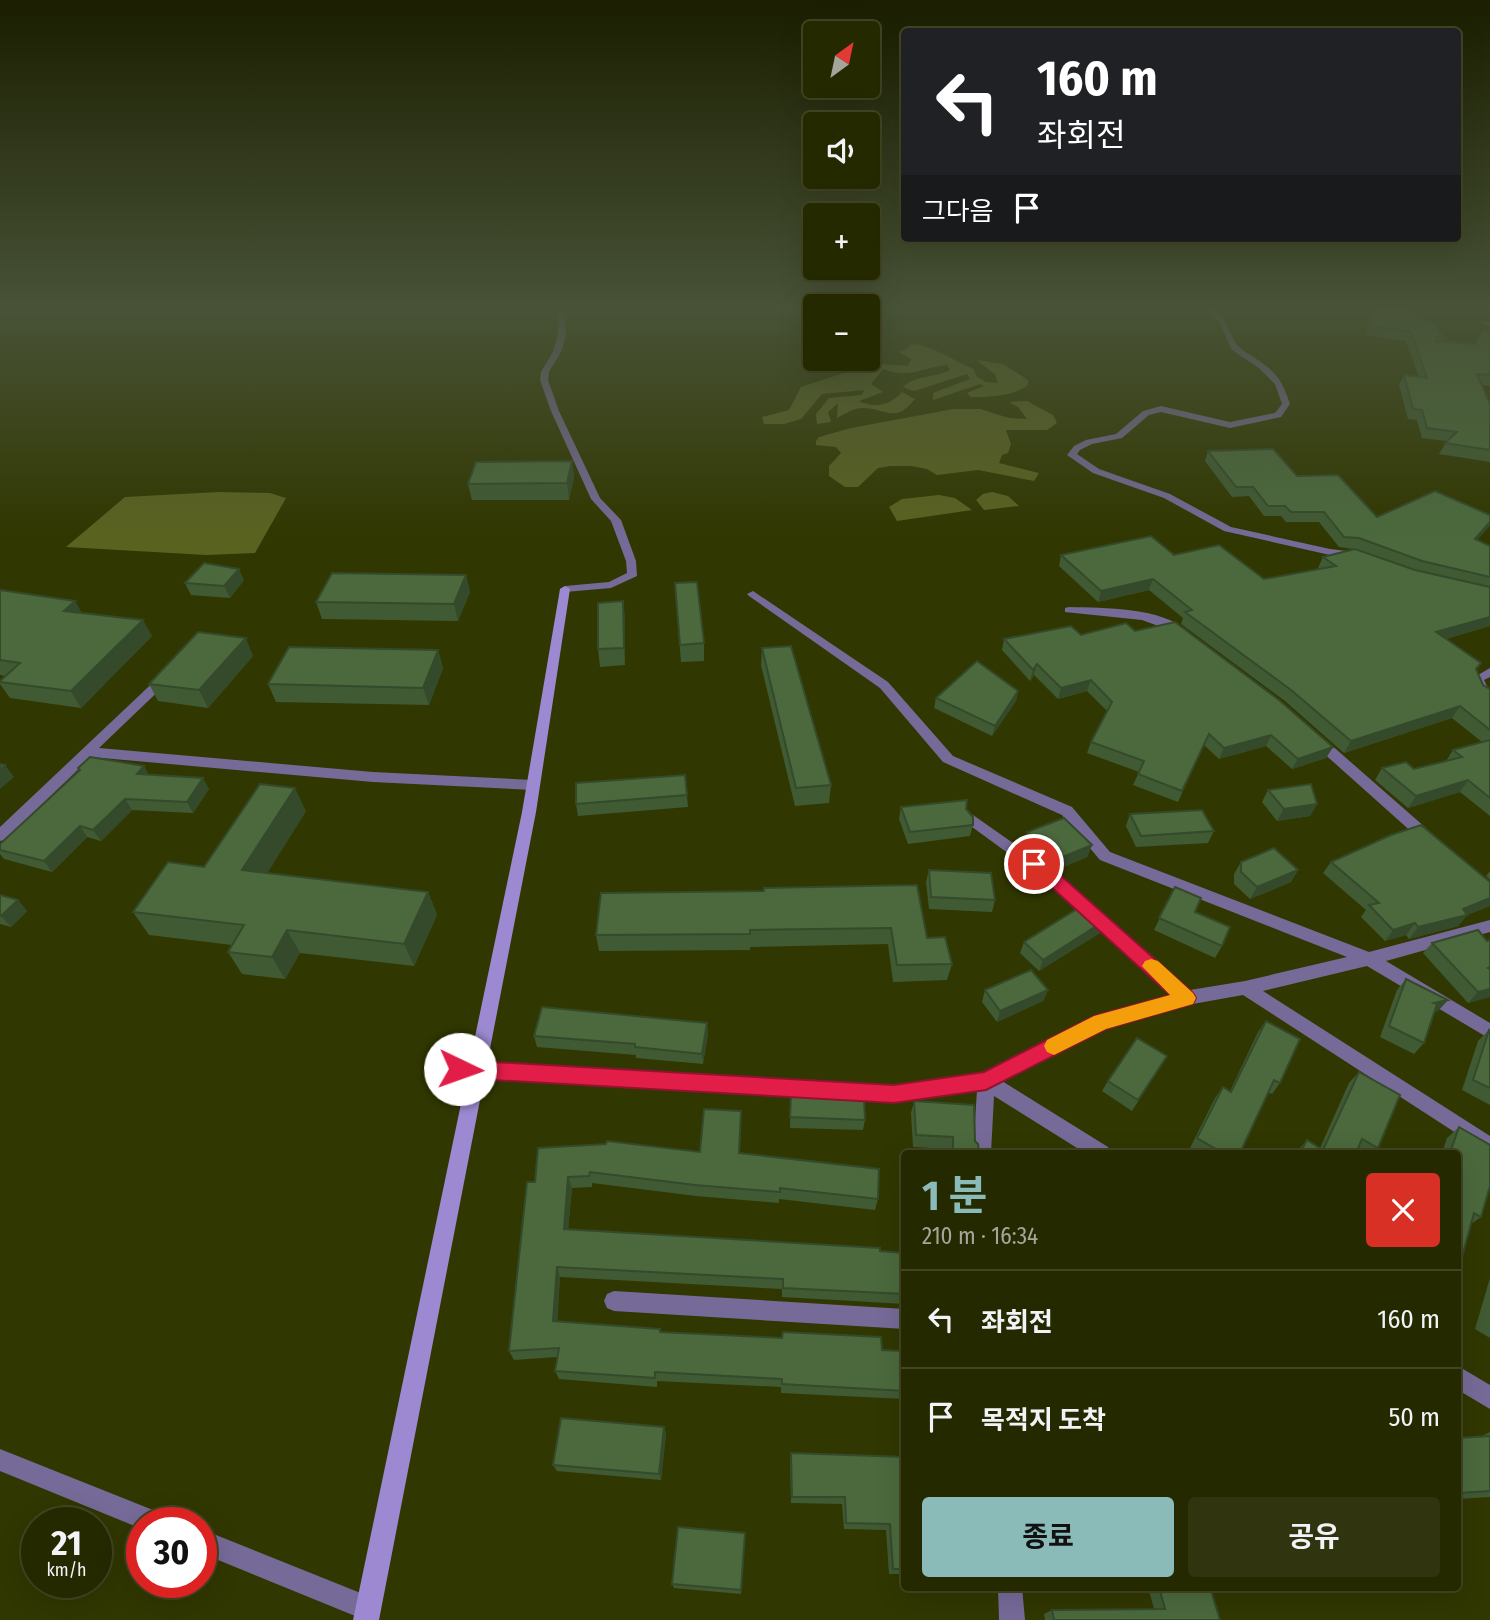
<!DOCTYPE html>
<html lang="ko">
<meta charset="utf-8">
<style>
body{margin:0;font-family:"Fira Sans Condensed","Noto Sans KR",sans-serif;background:#31350f;color:#f1f3f6;height:100vh;display:flex;flex-direction:column;font-size:26px;white-space:nowrap}
*{box-sizing:border-box;margin:0}
p{font-size:23px;color:#a3a699}
.icon{flex:none;width:38px;height:38px;fill:none;stroke:currentColor;stroke-width:2;stroke-linecap:round;stroke-linejoin:round}
.map{position:relative;flex:1;overflow:hidden}
.drawer{position:absolute;left:901px;top:1150px;width:560px;height:441px;display:flex;flex-direction:column;background:#252900;border-radius:7px;box-shadow:0 7px 28px #0002,0 0 0 2px #424522}
.drawer>*{flex:none}
.hud{position:absolute;left:901px;top:28px;width:560px;height:214px;border-radius:7px;box-shadow:0 7px 28px #0002,0 0 0 2px #424522;background:#202124;color:#fff;overflow:hidden}
.needle{width:46px;rotate:33deg}
.fabs{position:absolute;left:803px;top:21px;display:grid;gap:14px}
.fabs a{display:grid;place-items:center;width:77px;height:77px;border-radius:7px;background:#252900;box-shadow:0 7px 28px #0002,0 0 0 2px #424522;font-size:35px}
.speed{position:absolute;left:21px;top:1507px;display:flex;gap:14px;font-size:35px;font-weight:700;text-align:center}
.speed>*{display:grid;place-content:center;width:91px;height:91px;border-radius:50%;background:#252900;box-shadow:0 7px 28px #0002,0 0 0 2px #424522;line-height:1}
.speed small{font-size:18px;font-weight:400}
.speed .limit{border:10px solid #d22;background:#fff;color:#111}
.pin{position:absolute;display:grid;place-items:center;width:60px;height:60px;color:#fff;margin:-30px;border:4px solid #fff;border-radius:50%;box-shadow:0 2px 7px #0007}
.me{position:absolute;width:77px;margin:-38px;rotate:93deg;stroke-linejoin:round;filter:drop-shadow(0 0 5px #0008)}
.turn{display:flex;align-items:center;gap:24px;height:147px;padding:0 21px;font-size:32px}
.turn .icon{width:91px;height:91px;stroke-width:2.5}
.turn b{display:block;font-size:49px;line-height:60px}
.then{display:flex;align-items:center;height:66px;padding:0 21px;background:#0003;gap:14px;font-size:26px}
.round{display:grid;place-items:center;flex:none;width:74px;height:74px;border-radius:7px;background:#31350f}
.summary{display:flex;align-items:center;justify-content:space-between;height:119px;padding:0 21px}
h1{font-size:42px;font-weight:700;line-height:52px;color:#8bbbb9}
.action{display:flex;gap:14px;margin-top:auto;padding:14px 21px}
.action a{flex:1;height:80px;border-radius:7px;background:#8bbbb9;color:#111;font-size:28px;font-weight:700;line-height:80px;text-align:center}
.action a+a{background:#31350f;color:#f1f3f6}
ul{padding:0;list-style:none}
li{display:flex;align-items:center;gap:21px;height:98px;padding:0 21px;border-top:2px solid #424522}
li div{flex:1}
li b{display:block;font-size:26px}
li em{font-style:normal}
.map>svg:first-child{display:block}
</style>
<div class="map">
<svg width="1490" height="1620" viewBox="0 0 1490 1620">
<rect width="100%" height="100%" fill="#313700"/>
<g fill="#5a6220">
<path d="M911 344C933 345 953 361 974 369L976 376 986 382 998 383 995 374 976 360 1003 364 1028 380V385C1014 396 989 397 971 397L967 393 984 386 980 384 933 400V393L970 379 967 374 914 391 903 387C915 375 935 378 950 370L947 365C919 368 911 379 883 369L871 384 883 392 859 401C874 409 891 405 902 392L915 399C895 424 888 409 864 408 855 407 846 413 837 418L838 403 828 412 831 422 817 424 816 414 829 398 862 395 864 390 822 394 801 419 784 424H764L762 417 789 410 801 387 850 371 851 362 908 366 911 359 899 352 907 349Z"/>
<path d="M1027 401 1053 415 1057 423 1047 430H1006L1011 444 1008 453 1002 455 999 463 1039 473 1034 481 978 470 937 475 927 469 911 466H891L878 468 858 487H845L829 476V466L841 453 836 447 816 445V441L819 437 851 428 953 409H980L1009 418 1027 419 1018 407 1009 402Z"/>
<path d="M219 492 270 493 286 498 255 553 206 555 66 547 125 497Z"/>
<path d="M992 492 1008 496 1019 506 984 510 976 500 983 494Z"/>
<path d="M939 495 955 498 972 510 897 521 889 507 902 499Z"/>
</g>
<g fill="none" stroke-linecap="round" stroke-linejoin="round">
<g fill="#766a98" fill-rule="evenodd">
<path d="M557 308H564L566 333 562 350 549 372 548 380 559 411 600 498 621 520 636 561 637 576 611 588 565 592 560 589 565 586 609 582 627 573 626 561 611 521 591 499 551 411 540 380 541 372 554 350 558 333Z"/>
<path d="M1202 308C1225 307 1227 330 1237 345 1241 350 1249 354 1255 358 1276 372 1282 380 1290 404L1281 417 1230 428 1161 412 1149 415 1122 438 1092 444 1080 450 1077 454 1099 469 1170 494 1231 527 1330 549 1355 552 1359 553V557L1330 555 1224 531 1164 498 1093 473 1067 455 1074 446 1086 440 1116 434 1143 411 1161 406 1230 422 1275 413 1282 404 1275 384 1259 368 1232 350 1219 321Z"/>
<path d="M1487 321 1490 322V326L1483 323Z"/>
<path d="M753 591 888 682 953 756 1072 807 1110 852 1369 952 1490 920V932L1386 961 1490 1023V1039L1367 966 1263 991 1490 1136V1155L1243 995 1187 1005 1105 1028 1002 1081 1108 1147 1110 1153H1085L994 1096 991 1153H973L977 1090 894 1102 460 1077 454 1075 451 1069 454 1063 460 1061 894 1086 984 1073 1095 1017 1172 995 1049 883 968 824 966 820 968 816 973 815 1059 875 1190 990 1245 981 1347 957 1100 860 1062 815 943 762 880 688 749 596 747 594Z"/>
<path d="M1069 607C1104 608 1162 607 1189 632L1183 635 1142 620 1065 612V608Z"/>
<path d="M1490 668V677L1484 680 1490 692V702L1478 695 1471 679Z"/>
<path d="M166 673 172 677 170 680 99 748 373 772 533 780 540 785 533 790 373 782 91 757 5 840 0 841V827L162 674Z"/>
<path d="M1316 735 1321 736 1434 835 1436 839 1434 843H1424L1311 742 1309 739Z"/>
<path d="M614 1291 905 1309V1329L614 1311 607 1308 604 1301 607 1294Z"/>
<path d="M1458 1366 1490 1385V1409L1458 1390Z"/>
<path d="M0 1449 163 1514 167 1522H142V1529L0 1471Z"/>
<path d="M201 1529 378 1600 381 1609 378 1618 365 1620 201 1553Z"/>
<path d="M998 1587H1022L1025 1620H999Z"/>
</g>
<path fill="#9c89d1" fill-rule="evenodd" d="M565 586 570 589 536 812 379 1620H353L522 812 560 589Z"/>
</g>
<g fill="#405a34">
<path d="M1372 308H1412L1446 338 1444 342 1475 344 1490 333V386L1482 385 1490 404V462L1439 454 1447 441 1422 438 1417 420 1408 419 1399 385 1404 375 1419 377 1406 341 1366 335Z"/>
<path d="M1208 451 1297 476 1377 517 1490 515V525L1477 540 1490 546V626L1446 639 1477 670 1483 685 1490 689V816L1460 792 1408 808 1375 780 1382 768 1414 769 1446 761 1453 750 1482 742 1452 718 1344 753 1285 701 1181 624 1183 618 1149 590 1098 602 1059 566 1061 555H1174L1264 579 1319 569 1318 568 1323 557 1354 549 1339 547 1319 522H1286L1281 516H1264L1249 496 1232 497 1205 461Z"/>
<path d="M572 461 574 477 569 500H472L468 484Z"/>
<path d="M466 575 470 592 458 621 322 619 316 602Z"/>
<path d="M244 580 230 598 191 595 185 583Z"/>
<path d="M675 583 704 643V661L681 662Z"/>
<path d="M0 590 82 613 152 636 81 708 10 698 0 684V681L5 676 0 675Z"/>
<path d="M623 601 625 619V665L600 667 598 649Z"/>
<path d="M1135 631 1333 747 1326 758 1292 769 1266 746 1219 759 1204 745 1178 802 1133 785 1139 772 1087 753 1091 742 1107 711 1087 691 1058 699 1034 675 1030 681 1002 650 1004 639Z"/>
<path d="M762 648 831 785 829 803 795 806 761 665Z"/>
<path d="M438 650 443 668 429 705 276 702 268 684Z"/>
<path d="M253 656 208 708 158 701 149 684Z"/>
<path d="M1018 691 1016 701 992 736 934 708 936 698Z"/>
<path d="M149 775 209 789 193 813 132 810 101 841 87 837 52 872 4 859 0 854V844Z"/>
<path d="M685 775 688 807 578 816 576 804Z"/>
<path d="M1268 790 1317 804 1310 816 1277 821 1262 802Z"/>
<path d="M901 807 966 809 973 825 970 836 908 844 899 819Z"/>
<path d="M306 811 267 873 428 892 437 915 414 966 300 953 285 979 242 974 228 952 232 945 149 935 133 912 204 867Z"/>
<path d="M1130 814 1214 831 1208 843 1136 847 1126 826Z"/>
<path d="M1027 832 1092 845 1087 857 1056 870 1024 844Z"/>
<path d="M1241 862 1298 870 1291 882 1250 899 1234 884V874Z"/>
<path d="M1331 862 1490 882V906L1467 915 1458 926 1409 939 1406 935 1385 941 1361 917 1366 910 1323 873Z"/>
<path d="M929 870 995 900 992 912 929 909 926 882Z"/>
<path d="M1490 871V880L1486 876Z"/>
<path d="M1175 887 1222 946 1215 958 1154 930Z"/>
<path d="M764 891 927 938 952 964 947 980 893 982 888 944 750 947V950L599 951 596 935Z"/>
<path d="M0 895 18 900 27 911 11 927 0 924Z"/>
<path d="M1104 921 1100 933 1039 971 1020 953 1024 942Z"/>
<path d="M1490 940V997L1468 1003 1423 953 1432 943Z"/>
<path d="M1406 979 1438 1011 1434 1012 1424 1043 1414 1054 1380 1037 1397 990Z"/>
<path d="M985 990H1048L1043 1001 997 1022 982 1002Z"/>
<path d="M1266 1021 1280 1083 1272 1094 1268 1092 1240 1153H1199L1190 1148 1215 1098 1223 1087 1230 1091 1258 1032Z"/>
<path d="M707 1023 708 1034 703 1064 636 1058V1055L537 1047 534 1036Z"/>
<path d="M1489 1030 1490 1031V1105L1462 1090 1478 1041Z"/>
<path d="M1167 1056 1132 1111 1102 1091 1108 1081Z"/>
<path d="M1359 1072 1378 1148 1373 1153H1359L1357 1152 1356 1153H1296L1307 1140 1320 1148 1349 1083Z"/>
<path d="M791 1096 865 1120 863 1130 790 1128Z"/>
<path d="M914 1101 975 1141 979 1152 1004 1153H949V1149L913 1147 911 1113Z"/>
<path d="M741 1111 740 1153 878 1199 875 1210 779 1199V1203L696 1196 592 1183V1187L572 1188 568 1230 905 1253V1304L782 1297V1289L560 1277 557 1322 660 1329V1332L905 1351V1399L781 1393V1387L657 1381V1387L559 1379 555 1371 557 1357 514 1360 509 1351 535 1182 700 1152Z"/>
<path d="M1459 1127 1481 1217 1471 1224 1458 1153H1442L1447 1138Z"/>
<path d="M1490 1278V1338L1475 1329Z"/>
<path d="M664 1427 666 1434 661 1480 557 1471 553 1465Z"/>
<path d="M1490 1432V1497L1458 1499V1438L1482 1437V1436Z"/>
<path d="M791 1453 905 1457V1574H889L886 1530 844 1529 842 1504 791 1503 790 1461Z"/>
<path d="M745 1533 741 1594 674 1588 672 1584Z"/>
<path d="M1148 1587H1210L1220 1620H1045L1044 1614 1052 1610 1154 1609Z"/>
</g>
<g fill="#344a2b">
<path d="M572 461 574 477 569 500 567 483Z"/>
<path d="M1490 522 1489 527 1469 549 1475 539Z"/>
<path d="M239 569 244 580 230 598 224 586Z"/>
<path d="M466 575 470 592 458 621 454 604Z"/>
<path d="M1153 579 1149 590 1098 602 1101 591Z"/>
<path d="M75 601 85 618 64 611Z"/>
<path d="M623 601 625 619V665L624 648Z"/>
<path d="M1490 617V626L1429 644 1436 632Z"/>
<path d="M143 620 152 636 81 708 71 691Z"/>
<path d="M246 638 253 656 208 708 199 690Z"/>
<path d="M438 650 443 668 429 705 423 688Z"/>
<path d="M1037 664 1034 675 1030 681 1033 670Z"/>
<path d="M1091 680 1087 691 1058 699 1061 688Z"/>
<path d="M1018 691 1016 701 992 736 995 726Z"/>
<path d="M1460 706 1452 718 1344 753 1351 741Z"/>
<path d="M1271 735 1266 746 1219 759 1224 748Z"/>
<path d="M1333 747 1326 758 1292 769 1298 759Z"/>
<path d="M5 765 14 777 0 789V770Z"/>
<path d="M144 766 150 777 137 774Z"/>
<path d="M203 778 209 789 193 813 187 802Z"/>
<path d="M1468 780 1460 792 1408 808 1416 796Z"/>
<path d="M295 788 306 811 255 893 242 870Z"/>
<path d="M125 799 132 810 101 841 93 830Z"/>
<path d="M1317 804 1310 816 1277 821 1284 809Z"/>
<path d="M80 826 87 837 52 872 44 861Z"/>
<path d="M1092 845 1087 857 1056 870 1060 858Z"/>
<path d="M1298 870 1291 882 1250 899 1257 887Z"/>
<path d="M428 892 437 915 414 966 404 944Z"/>
<path d="M1490 898V906L1467 915 1458 926 1409 939 1418 927Z"/>
<path d="M18 900 27 911 11 927 1 916Z"/>
<path d="M1104 921 1100 933 1039 971 1043 960Z"/>
<path d="M1415 923 1406 935 1385 941 1393 930Z"/>
<path d="M287 930 300 953 285 979 272 957Z"/>
<path d="M1490 989V997L1468 1003 1478 992Z"/>
<path d="M1048 990 1043 1001 997 1022 1000 1011Z"/>
<path d="M1448 1000 1438 1011 1424 1014 1434 1003Z"/>
<path d="M707 1023 708 1034 703 1064 702 1054Z"/>
<path d="M568 1177 572 1188 567 1240 564 1229Z"/>
<path d="M557 1267 560 1277 557 1331 553 1321Z"/>
<path d="M664 1427 666 1434 661 1480 659 1474Z"/>
</g>
<g fill="#4b693d" stroke="#344a2b" stroke-width="2">
<path d="M1374 308H1412L1428 322 1438 324V330L1446 338 1437 336 1436 341 1475 344 1483 331 1490 333V375L1477 374 1490 404V450L1445 443 1457 432 1427 428 1422 410 1413 409 1404 375 1427 378 1411 332 1370 326Z"/>
<path d="M1273 449 1297 476 1338 475 1377 517 1435 491 1490 515V522L1475 539 1490 546V577L1422 561 1359 538 1344 537 1324 512H1291L1285 506H1268L1253 487H1236L1208 451Z"/>
<path d="M572 461 567 483 468 484 476 462Z"/>
<path d="M1151 536 1174 555 1219 545 1264 579 1336 566 1323 557 1355 549 1415 570 1490 587V617L1436 632 1481 663 1476 669 1483 685 1490 689V730L1460 706 1351 741 1291 690 1185 612 1192 610 1153 579 1101 591 1061 555Z"/>
<path d="M204 563 239 569 224 586 185 583Z"/>
<path d="M332 573 466 575 454 604 316 602Z"/>
<path d="M697 582 704 643 680 645 675 583Z"/>
<path d="M0 590 75 601 64 611 143 620 71 691 0 682V681L20 663 0 660Z"/>
<path d="M623 601 624 648 598 649V603Z"/>
<path d="M1175 622 1279 700 1333 747 1298 759 1271 735 1224 748 1209 734 1182 791 1138 774 1144 761 1091 742 1112 702 1091 680 1061 688 1037 664 1033 670 1004 639 1071 626 1081 635 1126 623 1135 631Z"/>
<path d="M198 632 246 638 199 690 149 684Z"/>
<path d="M791 646 831 785 796 788 762 648Z"/>
<path d="M289 647 438 650 423 688 268 684Z"/>
<path d="M977 661 1018 691 995 726 936 698Z"/>
<path d="M1490 740V798L1468 780 1416 796 1382 768 1406 762 1414 769 1462 757 1453 750Z"/>
<path d="M90 757 144 766 137 774 203 778 187 802 125 799 93 830 80 826 44 861 0 850V844L80 770 78 768Z"/>
<path d="M0 764 5 765 0 770Z"/>
<path d="M685 775 687 795 576 804V783Z"/>
<path d="M260 784 295 788 242 870 428 892 404 944 287 930 272 957 228 952 244 925 133 912 168 862 204 867Z"/>
<path d="M1311 784 1317 804 1284 809 1268 790Z"/>
<path d="M967 800 966 809 973 817V825L910 832 901 807Z"/>
<path d="M1202 810 1214 831 1141 836 1130 814Z"/>
<path d="M1064 818 1092 845 1060 858 1027 832Z"/>
<path d="M1421 825 1490 882V898L1463 909 1467 915 1418 927 1415 923 1393 930 1369 905 1379 903 1331 862 1391 835Z"/>
<path d="M1274 848 1298 870 1257 887 1241 872V862Z"/>
<path d="M929 870 991 873 995 900 931 897Z"/>
<path d="M917 885 927 938 945 937 952 964 897 965 891 928 750 930V934L596 935 601 893 764 891V888Z"/>
<path d="M1175 887 1201 898 1195 912 1230 927 1222 946 1159 918Z"/>
<path d="M0 895 18 900 1 916 0 915Z"/>
<path d="M1085 904 1104 921 1043 960 1024 942Z"/>
<path d="M1478 930 1487 941 1490 940V967L1488 968 1490 969V989L1478 992 1432 943Z"/>
<path d="M1031 970 1048 990 1000 1011 985 990Z"/>
<path d="M1406 979 1448 1000 1434 1003 1437 1004 1424 1043 1389 1026Z"/>
<path d="M542 1007 707 1023 702 1054 635 1047V1044L534 1036Z"/>
<path d="M1266 1021 1300 1039 1280 1083 1274 1080 1240 1153H1223L1197 1138 1223 1087 1231 1092Z"/>
<path d="M1489 1030 1490 1031V1088L1473 1080Z"/>
<path d="M1137 1038 1167 1056 1138 1100 1108 1081Z"/>
<path d="M1359 1072 1400 1095 1378 1148 1362 1139 1356 1153H1300L1307 1140 1323 1150Z"/>
<path d="M791 1096 864 1098 865 1120 790 1117Z"/>
<path d="M914 1101 974 1105 975 1141 978 1144 979 1152 1004 1153H953V1137L916 1135Z"/>
<path d="M704 1109 741 1111 739 1153 879 1169 878 1199 780 1188V1192L695 1185 590 1172 589 1176 568 1177 564 1229 880 1248V1251L905 1253V1294L783 1288V1279L557 1267 553 1321 660 1329V1332L782 1338 783 1332 881 1337 882 1350 905 1351V1391L782 1384V1379L655 1372V1378L555 1371 559 1348 509 1351 527 1182H535L538 1148 606 1144 607 1141 700 1152Z"/>
<path d="M1459 1127 1490 1145V1186L1481 1217 1474 1213 1458 1272V1153H1450Z"/>
<path d="M561 1418 664 1427 659 1474 553 1465Z"/>
<path d="M1490 1436V1491L1458 1493V1438Z"/>
<path d="M791 1453 905 1457V1569H893L890 1524 846 1523 845 1497H792Z"/>
<path d="M678 1527 745 1533 741 1590 672 1584Z"/>
<path d="M1159 1587H1210L1220 1620H1054L1052 1610 1165 1609Z"/>
</g>
<linearGradient id="sky" x2="0" y2="1"><stop stop-color="#1b1e00"/><stop offset="0.58" stop-color="#485337"/><stop offset="1" stop-color="#485337" stop-opacity="0"/></linearGradient>
<rect width="1490" height="535" fill="url(#sky)"/>
<path fill="#e11d48" stroke="#92132f" stroke-width="2" d="M1034 858 1060 875 1193 993 1196 998 1193 1004 1106 1029 986 1090 894 1103 460 1078 453 1076 450 1069 453 1063 460 1060 894 1085 984 1072 1094 1016 1170 995 1048 884 1026 864Z"/>
<path fill="#f59e0b" d="M1151 959 1158 961 1193 993 1196 998 1193 1004 1106 1029 1054 1055 1047 1052 1044 1046 1047 1040 1094 1016 1170 995 1142 966 1145 961Z"/>
</svg>
<div class="fabs">
<a><svg class="needle" viewBox="-14 -14 28 28"><path d="M0-13l5 13h-10z" fill="#e53935"/><path d="M0 13l5-13h-10z" fill="#a3a699"/></svg></a>
<a><svg class="icon" aria-label="sound" viewBox="0 0 24 24"><path d="M4 9h4l5-4v14l-5-4H4zM17 9q2 3 0 6"/></svg></a>
<a>+</a>
<a>−</a>
</div>
<div class="speed"><div>21<small>km/h</small></div><div class="limit">30</div></div>
<div class="pin" style="left:1034px;top:864px;background:#d93025"><svg class="icon" aria-label="arrive" viewBox="0 0 24 24"><path d="M6 21V4h12l-3 4 3 4H6"/></svg></div>
<svg class="me" style="left:460px;top:1069px" viewBox="-20 -20 40 40"><circle r="19" fill="#fff"/><path d="M0-13L10 11 0 6-10 11z" fill="#e11d48"/></svg>
<div class="hud">
<div class="turn"><svg class="icon" aria-label="left" viewBox="0 0 24 24"><path d="M17 20v-9H6M10 6l-5 5 5 5"/></svg><div><b>160 m</b>좌회전</div></div>
<div class="then">그다음<svg class="icon" aria-label="arrive" viewBox="0 0 24 24"><path d="M6 21V4h12l-3 4 3 4H6"/></svg></div>
</div>
<section class="drawer">
<div class="summary"><div><h1>1 분</h1><p>210 m · 16:34</p></div><a class="round" style="background:#d93025;color:#fff"><svg class="icon" aria-label="close" viewBox="0 0 24 24"><path d="M6 6l12 12M18 6L6 18"/></svg></a></div>
<ul>
<li><svg class="icon" aria-label="left" viewBox="0 0 24 24"><path d="M17 20v-9H6M10 6l-5 5 5 5"/></svg><div><b>좌회전</b></div><em>160 m</em></li>
<li><svg class="icon" aria-label="arrive" viewBox="0 0 24 24"><path d="M6 21V4h12l-3 4 3 4H6"/></svg><div><b>목적지 도착</b></div><em>50 m</em></li>
</ul>
<div class="action"><a>종료</a><a>공유</a></div>
</section>
</div>
